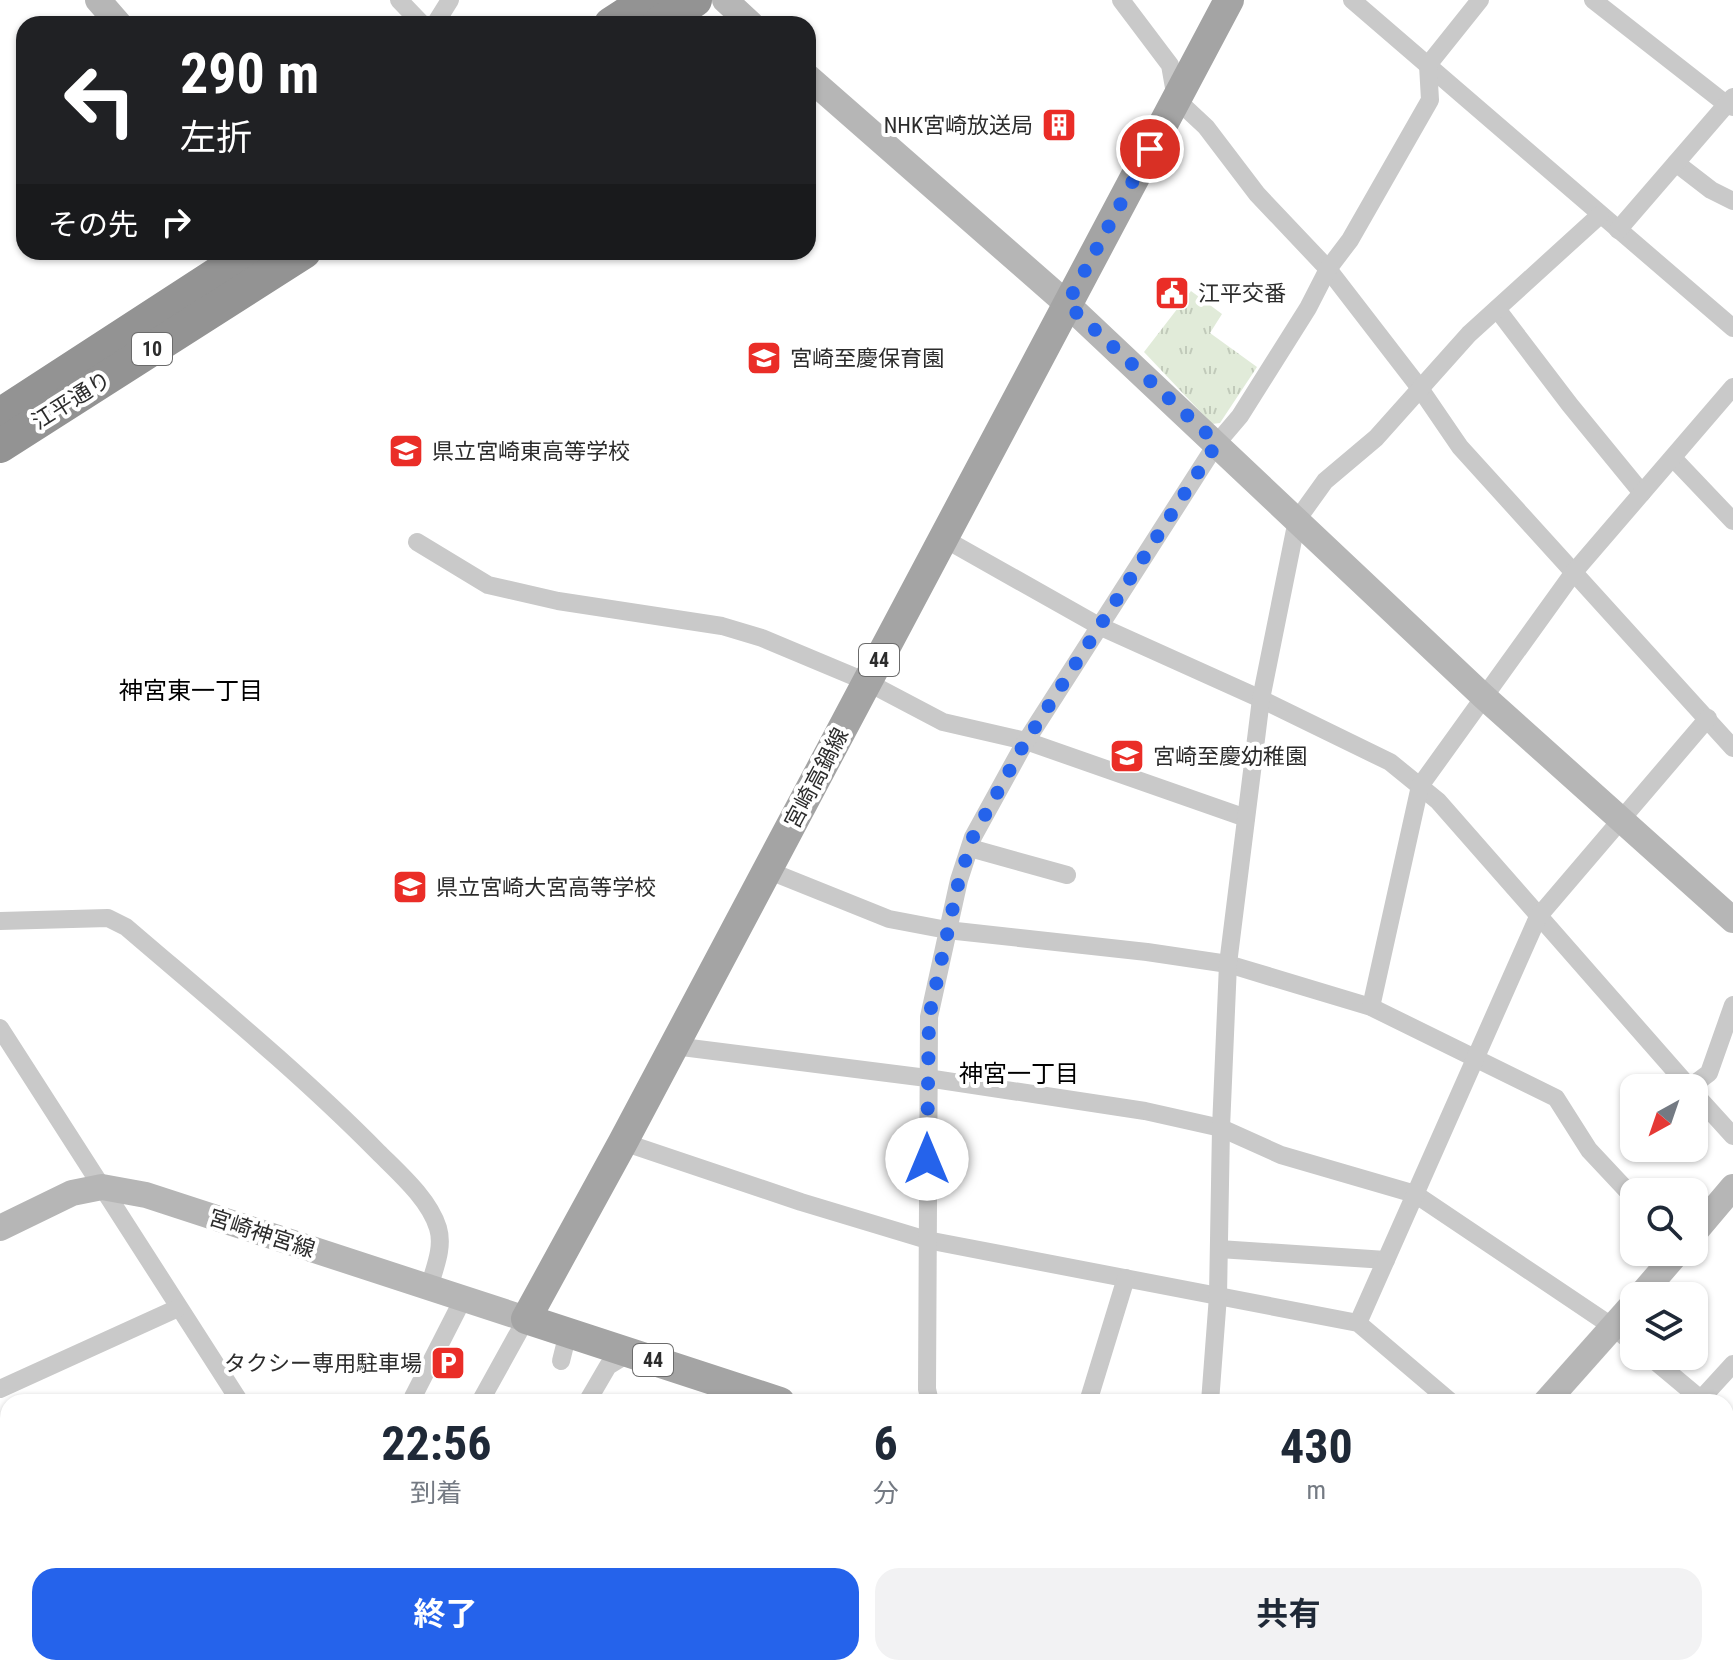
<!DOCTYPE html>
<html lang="ja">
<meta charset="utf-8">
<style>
body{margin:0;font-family:"Roboto Condensed","Noto Sans JP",sans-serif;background:#f2f2f3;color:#1f2937;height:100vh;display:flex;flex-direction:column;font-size:30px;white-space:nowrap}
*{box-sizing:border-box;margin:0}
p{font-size:26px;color:#747a83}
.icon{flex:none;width:44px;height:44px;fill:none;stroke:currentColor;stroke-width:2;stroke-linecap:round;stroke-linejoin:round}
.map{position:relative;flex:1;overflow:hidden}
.details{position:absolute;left:0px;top:1394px;width:1734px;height:282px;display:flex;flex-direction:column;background:#fff;border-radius:24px 24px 0 0;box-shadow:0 2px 6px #0004}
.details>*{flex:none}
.hud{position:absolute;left:16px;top:16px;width:800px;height:244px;border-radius:24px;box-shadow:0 2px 6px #0004;background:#202124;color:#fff;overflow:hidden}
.needle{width:52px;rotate:220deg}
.tools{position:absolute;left:1620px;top:1074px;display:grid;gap:16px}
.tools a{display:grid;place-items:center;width:88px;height:88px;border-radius:16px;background:#fff;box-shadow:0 2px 6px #0004;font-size:40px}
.pin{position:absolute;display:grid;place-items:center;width:68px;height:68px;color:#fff;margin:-34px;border:4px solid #fff;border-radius:50%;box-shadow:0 2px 8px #0007}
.me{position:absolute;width:88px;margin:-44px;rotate:0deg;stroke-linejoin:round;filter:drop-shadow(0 0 6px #0008)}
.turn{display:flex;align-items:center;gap:28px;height:168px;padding:0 32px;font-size:36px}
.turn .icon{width:104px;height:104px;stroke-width:2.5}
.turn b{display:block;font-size:56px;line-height:68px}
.then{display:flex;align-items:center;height:76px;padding:0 32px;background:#0003;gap:16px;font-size:30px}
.eta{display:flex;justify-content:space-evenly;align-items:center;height:136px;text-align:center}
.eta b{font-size:48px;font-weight:700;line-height:56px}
.action{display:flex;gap:16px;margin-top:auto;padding:16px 32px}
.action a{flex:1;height:92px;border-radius:24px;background:#2563eb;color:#fff;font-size:32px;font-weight:700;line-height:92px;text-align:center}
.action a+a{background:#f2f2f3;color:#1f2937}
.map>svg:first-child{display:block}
</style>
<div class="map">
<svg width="1733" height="1675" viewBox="0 0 1733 1675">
<defs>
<pattern id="forest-firs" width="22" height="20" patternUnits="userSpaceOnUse" patternTransform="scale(2)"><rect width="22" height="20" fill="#e1ebd9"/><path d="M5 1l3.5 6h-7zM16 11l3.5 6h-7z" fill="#c1caba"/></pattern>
<pattern id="park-tufts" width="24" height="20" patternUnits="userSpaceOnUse" patternTransform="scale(2)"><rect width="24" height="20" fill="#e1ebd9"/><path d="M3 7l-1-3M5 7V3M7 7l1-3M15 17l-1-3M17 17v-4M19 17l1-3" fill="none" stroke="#c1caba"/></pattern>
</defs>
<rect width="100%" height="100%" fill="#fff"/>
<g fill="url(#forest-firs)">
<path d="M8 1572V1668H19V1675H0V1575Z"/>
<path d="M163 1668H343L344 1669 341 1675H162Z"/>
<path d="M398 1668H522L527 1675H383L386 1671Z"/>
</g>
<g fill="url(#park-tufts)">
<path d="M1191 291 1222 314 1210 333 1257 367 1220 423 1212 424 1144 352Z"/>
<path d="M1349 1668H1720L1728 1675H1343Z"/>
</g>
<path fill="#c4d8ec" d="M19 1668H153L162 1675H142L131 1670 98 1675H19Z"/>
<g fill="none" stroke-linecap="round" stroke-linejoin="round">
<g stroke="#c9c9c9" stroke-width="18">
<path d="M399 0 422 24"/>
<path d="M1121 0 1170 65 1176 99 1206 127 1257 194 1328 269 1419 387 1460 447 1733 748"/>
<path d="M1352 0 1733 328"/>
<path d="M1593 0 1726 104 1733 107"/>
<path d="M435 24 450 0"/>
<path d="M1676 163 1711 190 1733 201"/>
<path d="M1618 230 1733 97"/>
<path d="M1497 309 1570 405 1642 493"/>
<path d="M1673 458 1733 521"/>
<path d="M943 538 1099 626 1261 699 1390 762 1438 801 1690 1088"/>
<path d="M417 542 488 585 558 601 722 626 762 638 867 682 943 722 1026 741 1246 818"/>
<path d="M970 848 1067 875"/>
<path d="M767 870 889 919 947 930 1147 952 1228 964 1371 1007 1556 1098 1589 1150 1634 1198"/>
<path d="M0 921 108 918 126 927C211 1000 299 1072 378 1152 399 1173 429 1199 438 1228 444 1248 434 1269 429 1288"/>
<path d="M1371 1007 1420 786 1574 572 1733 387"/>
<path d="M0 1028 240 1402"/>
<path d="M674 1046 927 1078 1145 1111 1221 1128 1281 1155 1415 1194 1613 1327 1634 1344"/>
<path d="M1689 1088 1709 1073 1733 1005"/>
<path d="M1694 1093 1733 1136"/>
<path d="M623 1142 801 1202 927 1240 1358 1323 1451 1402"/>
<path d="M1219 1249 1386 1260"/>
<path d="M1358 1323 1538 917 1708 718"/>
<path d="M1649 1356 1704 1402"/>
<path d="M561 1361 568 1333"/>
<path d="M0 1389 178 1308"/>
<path d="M1701 1399 1733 1364"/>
<path d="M415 1402 413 1397 463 1299"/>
<path d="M480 1402 526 1319"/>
<path d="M587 1402 608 1366 629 1353"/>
<path d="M930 1402 927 1389 929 1017 959 880 973 837 1023 746 1217 443 1240 416 1308 308 1328 269 1350 240 1430 100 1428 65 1480 0"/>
<path d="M1088 1402 1126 1278"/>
<path d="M1210 1402 1218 1296 1221 1128 1228 964 1261 699 1297 520 1325 481 1376 438 1469 334 1600 215"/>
<path d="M1726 1420 1733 1426"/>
<path d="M0 1561 8 1558"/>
<path d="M535 1668 540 1675"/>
<path d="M723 1668 726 1675"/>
<path d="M694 1675 708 1668"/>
</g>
<g stroke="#b6b6b6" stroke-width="26">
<path d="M98 0 119 24"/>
<path d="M725 0 751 24"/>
<path d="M808 77 1067 304 1483 696 1733 920"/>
<path d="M0 1228 72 1193 102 1187 146 1195 526 1319"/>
<path d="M1694 1233 1733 1187"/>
<path d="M1640 1296 1678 1252"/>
<path d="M1546 1402 1634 1303"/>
<path d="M1726 1640 1733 1646"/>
</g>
<g stroke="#a4a4a4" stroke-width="30">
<path d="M780 1402 526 1319 623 1142 1229 0"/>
<path d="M1307 1675 1313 1668"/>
</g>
<g stroke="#939393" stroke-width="34">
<path d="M611 24 648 0"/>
<path d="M658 24 695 0"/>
<path d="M0 415 251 252"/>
<path d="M0 446 304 252"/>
</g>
</g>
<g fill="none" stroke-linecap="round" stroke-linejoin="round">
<path stroke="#2563eb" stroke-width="14" stroke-dasharray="0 25.2" d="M927 1159 929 1017 959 880 973 837 1023 746 1217 443 1067 304 1150 149"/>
</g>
<defs>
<g id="building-square" transform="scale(1.8)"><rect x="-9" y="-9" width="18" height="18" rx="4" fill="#ea2d27" stroke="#fff"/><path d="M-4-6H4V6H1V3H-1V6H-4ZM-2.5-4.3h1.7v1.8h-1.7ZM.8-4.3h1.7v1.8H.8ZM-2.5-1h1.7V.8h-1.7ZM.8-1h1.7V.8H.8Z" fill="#fff"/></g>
<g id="civic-square" transform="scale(1.8)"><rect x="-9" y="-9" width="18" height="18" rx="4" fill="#ea2d27" stroke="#fff"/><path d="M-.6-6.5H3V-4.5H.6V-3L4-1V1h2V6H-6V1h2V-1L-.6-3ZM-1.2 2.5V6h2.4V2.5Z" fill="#fff"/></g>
<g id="school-square" transform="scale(1.8)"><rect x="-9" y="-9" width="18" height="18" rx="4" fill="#ea2d27" stroke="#fff"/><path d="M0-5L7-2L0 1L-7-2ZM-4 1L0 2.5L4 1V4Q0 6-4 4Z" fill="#fff"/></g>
<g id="parking-square" transform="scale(1.8)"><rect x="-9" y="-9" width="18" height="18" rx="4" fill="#ea2d27" stroke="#fff"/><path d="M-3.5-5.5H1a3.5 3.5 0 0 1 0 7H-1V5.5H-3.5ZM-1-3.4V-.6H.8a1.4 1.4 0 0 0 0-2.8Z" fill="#fff"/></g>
</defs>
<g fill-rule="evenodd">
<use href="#building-square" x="1059" y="125"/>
<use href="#civic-square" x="1172" y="293"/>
<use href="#school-square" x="764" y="358"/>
<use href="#school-square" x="406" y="451"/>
<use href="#school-square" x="1127" y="756"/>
<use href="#school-square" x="410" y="887"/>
<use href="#parking-square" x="448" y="1363"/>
</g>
<g text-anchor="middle" stroke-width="8" stroke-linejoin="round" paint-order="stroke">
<g fill="#fff" stroke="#6b6b6b" stroke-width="2">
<rect x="132" y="333" width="40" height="32" rx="6"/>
<rect x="859" y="644" width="40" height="32" rx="6"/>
<rect x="633" y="1344" width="40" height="32" rx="6"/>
</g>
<g font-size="20" font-weight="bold" fill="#2c2c2c">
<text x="152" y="356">10</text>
<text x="879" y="667">44</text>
<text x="653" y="1367">44</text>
</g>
<g font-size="22" fill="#2c2c2c" stroke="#fff" text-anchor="start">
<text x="1033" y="133" text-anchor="end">NHK宮崎放送局</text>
<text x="1198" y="301">江平交番</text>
<text x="790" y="366">宮崎至慶保育園</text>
<text x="432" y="459">県立宮崎東高等学校</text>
<text x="1153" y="764">宮崎至慶幼稚園</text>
<text x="436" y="895">県立宮崎大宮高等学校</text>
<text x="422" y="1371" text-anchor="end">タクシー専用駐車場</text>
</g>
<g font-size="22" fill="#2c2c2c" stroke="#fff">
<text transform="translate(71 400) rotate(-32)" y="8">江平通り</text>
<text transform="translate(816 778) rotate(-62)" y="8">宮崎高鍋線</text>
<text transform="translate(262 1233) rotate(18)" y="8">宮崎神宮線</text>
</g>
<g font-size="24" fill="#000" stroke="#fff">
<text x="191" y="699">神宮東一丁目</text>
<text x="1019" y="1082">神宮一丁目</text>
</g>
</g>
</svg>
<div class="tools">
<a><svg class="needle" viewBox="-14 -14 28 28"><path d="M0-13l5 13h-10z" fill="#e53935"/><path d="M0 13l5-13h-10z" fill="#747a83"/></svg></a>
<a><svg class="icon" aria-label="search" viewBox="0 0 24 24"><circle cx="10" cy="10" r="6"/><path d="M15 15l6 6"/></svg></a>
<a><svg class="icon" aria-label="layers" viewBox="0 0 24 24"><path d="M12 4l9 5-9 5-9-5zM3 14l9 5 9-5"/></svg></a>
</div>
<div class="pin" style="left:1150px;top:149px;background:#d93025"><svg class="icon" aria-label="arrive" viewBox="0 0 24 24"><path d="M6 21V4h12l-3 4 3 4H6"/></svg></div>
<svg class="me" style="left:927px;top:1159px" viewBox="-20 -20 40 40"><circle r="19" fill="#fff"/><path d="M0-13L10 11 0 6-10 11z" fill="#2563eb"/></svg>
<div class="hud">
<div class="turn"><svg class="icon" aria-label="left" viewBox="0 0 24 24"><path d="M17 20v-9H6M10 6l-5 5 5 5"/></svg><div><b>290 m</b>左折</div></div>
<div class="then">その先<svg class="icon" aria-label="right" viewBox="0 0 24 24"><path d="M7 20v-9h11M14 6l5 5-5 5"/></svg></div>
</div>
<section class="details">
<div class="eta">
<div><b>22:56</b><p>到着</p></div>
<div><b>6</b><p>分</p></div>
<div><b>430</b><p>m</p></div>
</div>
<div class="action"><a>終了</a><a>共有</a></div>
</section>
</div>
